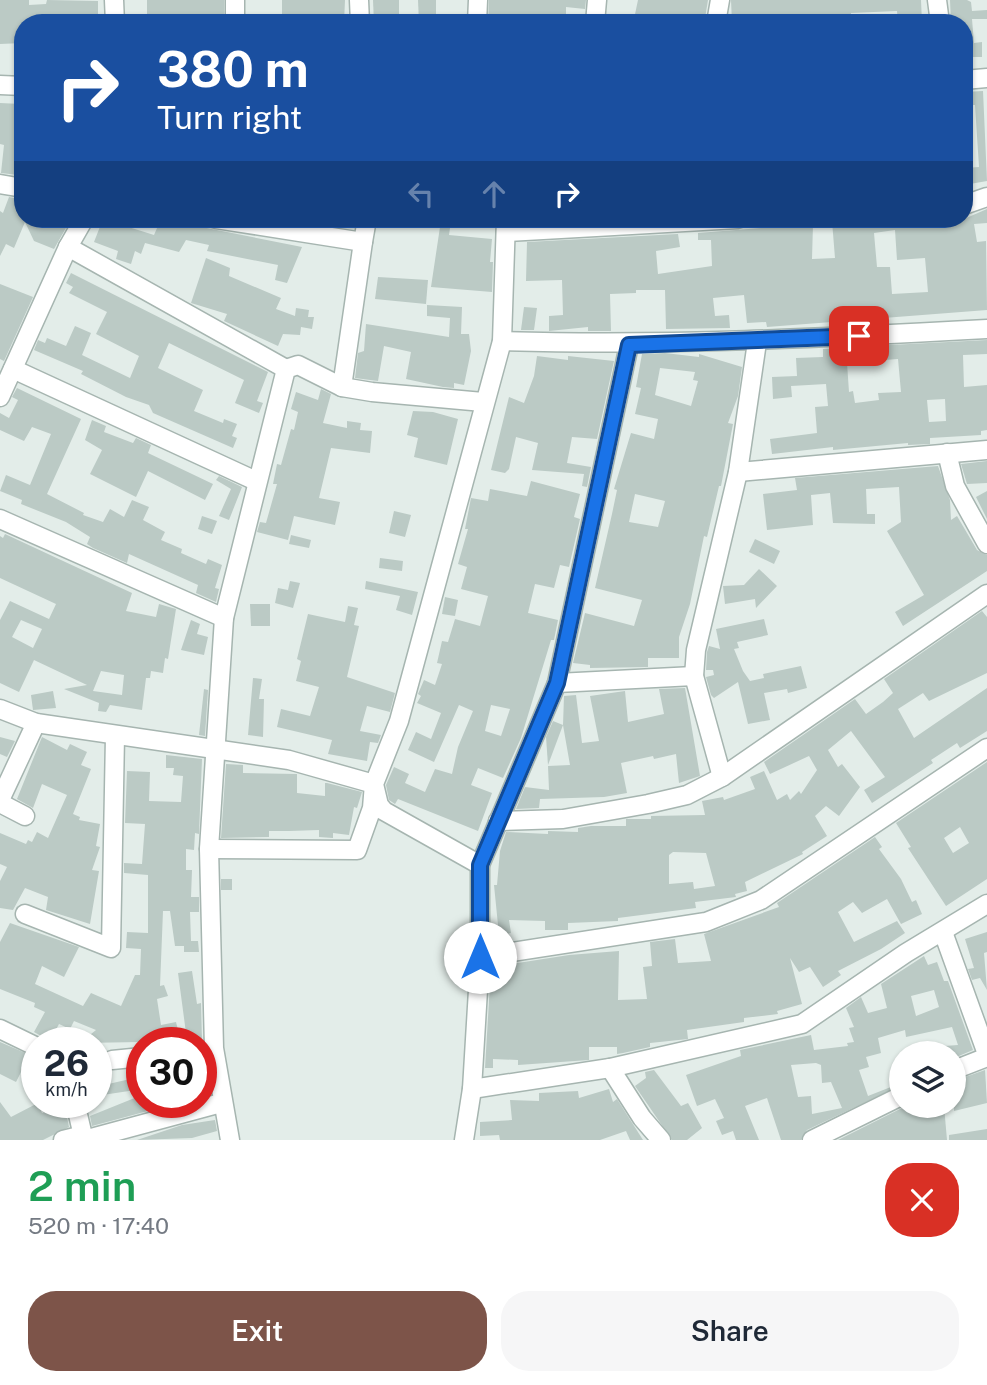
<!DOCTYPE html>
<meta charset="utf-8">
<style>
body{margin:0;font-family:"Public Sans",sans-serif;background:#f6f6f7;color:#1f2937;height:100vh;display:flex;flex-direction:column;font-size:26px;white-space:nowrap}
*{box-sizing:border-box;margin:0}
p{font-size:23px;color:#747a83}
.icon{flex:none;width:38px;height:38px;fill:none;stroke:currentColor;stroke-width:2;stroke-linecap:round;stroke-linejoin:round}
.map{position:relative;height:1140px;overflow:hidden}
.drawer{display:flex;flex-direction:column;background:#fff;flex:1}
.drawer>*{flex:none}
.banner{position:absolute;left:14px;top:14px;width:959px;height:214px;border-radius:28px;box-shadow:0 2px 5px #0004;background:#1a4fa0;color:#fff;overflow:hidden}
.tools{position:absolute;left:889px;top:1041px;display:grid;gap:14px}
.tools a{display:grid;place-items:center;width:77px;height:77px;border-radius:50%;background:#fff;box-shadow:0 2px 5px #0004;font-size:35px}
.speed{position:absolute;left:21px;top:1027px;display:flex;gap:14px;font-size:35px;font-weight:700;text-align:center}
.speed>*{display:grid;place-content:center;width:91px;height:91px;border-radius:50%;background:#fff;box-shadow:0 2px 5px #0004;line-height:1}
.speed small{font-size:18px;font-weight:400}
.speed .limit{border:10px solid #d22;background:#fff;color:#111}
.pin{position:absolute;display:grid;place-items:center;width:60px;height:60px;color:#fff;margin:-30px;border-radius:14px;box-shadow:0 4px 10px #0006}
.me{position:absolute;width:77px;margin:-38px;rotate:0deg;stroke-linejoin:round;filter:drop-shadow(0 0 5px #0008)}
.turn{display:flex;align-items:center;gap:24px;height:147px;padding:0 28px;font-size:32px}
.turn .icon{width:91px;height:91px;stroke-width:2.5}
.turn b{display:block;font-size:49px;line-height:60px}
.lanes{display:flex;align-items:center;height:66px;padding:0 28px;background:#0003;justify-content:center;gap:35px;direction:ltr}
.lanes .off{opacity:.35}
.round{display:grid;place-items:center;flex:none;width:74px;height:74px;border-radius:28px;background:#f6f6f7}
.headline{display:flex;align-items:center;justify-content:space-between;height:119px;padding:0 28px}
h1{font-size:42px;font-weight:600;line-height:52px;color:#1e9e55}
.primary-button{display:flex;gap:14px;margin-top:auto;padding:14px 28px}
.primary-button a{flex:1;height:80px;border-radius:28px;background:#7d5449;color:#fff;font-size:28px;font-weight:600;line-height:80px;text-align:center}
.primary-button a+a{background:#f6f6f7;color:#1f2937}
.map>svg:first-child{display:block}
</style>
<div class="map">
<svg width="987" height="1140" viewBox="0 0 987 1140">
<rect width="100%" height="100%" fill="#e3ede9"/>
<g fill="#bbcac5" fill-rule="evenodd">
<path d="M0 0H29V5L46 4 47 0 98 1V16H91V23H23V43L0 44Z"/>
<path d="M147 0H224V15L192 17 189 23H151V15H147Z"/>
<path d="M282 0H345L344 23H274V14H282Z"/>
<path d="M373 0H399V23H374Z"/>
<path d="M418 0H436V23H419Z"/>
<path d="M489 0H586L585 9 566 7V23H534V19L488 23Z"/>
<path d="M638 0H708L705 18 675 15 674 23 634 19Z"/>
<path d="M731 0H921L922 23H898L897 11 851 13 852 23H732Z"/>
<path d="M950 0H967L971 2 972 11 987 10V19H972L974 43 982 42V57H964V23H951Z"/>
<path d="M983 91 987 181 964 185V168L979 167 975 105H964V92Z"/>
<path d="M0 103 21 104 23 156H20L18 175 1 173 4 145 0 144Z"/>
<path d="M9 197 23 200V219H71L54 249 34 241 25 222 14 248 6 244 0 256V211L3 213Z"/>
<path d="M987 209V223L974 224 977 242 986 241 987 310 767 327 766 322 747 323 744 295 713 298 715 316 729 315 730 328 666 329 665 290H636V293L610 294 611 331H588V327L549 331V316L563 315 562 280 526 281 527 242 678 234 680 247 656 251 658 274 712 266 711 240H698V233L813 224 812 259 835 258 832 221 964 219ZM895 230 897 260 925 258 928 292 892 294 890 267H877L874 233Z"/>
<path d="M103 219 154 235 161 219 302 247 287 283 275 280 278 265 207 251 209 245 186 240 179 252 145 243 141 254 135 251 131 264 116 259 118 251 94 242Z"/>
<path d="M396 219H425L423 228 396 224Z"/>
<path d="M440 227 450 228 449 235 492 239 490 262H493L492 292 431 287Z"/>
<path d="M206 258 230 268 229 276 281 298 276 309 295 316 296 308 309 310 308 317H314L312 329 301 327 300 335 283 334 278 346 224 321 227 314 191 303Z"/>
<path d="M71 273 268 372 257 401 263 403 259 413 235 403 244 380 169 343 158 368 203 390 194 411 223 423 224 419 237 424 232 436 237 438 233 448 153 413 149 405 126 397 81 374 83 371 34 350 38 340 45 343 47 338 66 346 75 326 91 333 82 355 130 378 139 356 96 334 107 312 69 293 73 287 66 283Z"/>
<path d="M378 277 428 280 426 304 375 299Z"/>
<path d="M0 284 33 297 4 361 0 359Z"/>
<path d="M427 305 462 307 461 334H469L471 351 464 385 454 383V388L443 387 406 379 411 352 384 346 378 381 355 378 358 353 364 351 366 324 449 337 450 318 427 316Z"/>
<path d="M524 307 537 308 534 330H521Z"/>
<path d="M987 340V354L963 355 964 387 987 385V430L981 431V435L930 438V444L908 445V443L833 450V447L772 454 770 439 817 433 815 407 828 406 826 384 791 386 792 397 773 399 772 377 797 376 796 358 823 357V349L846 348 849 392 853 391 855 403 879 400 878 393 901 392 898 359 872 361 871 346ZM945 399 946 421 929 422 927 400Z"/>
<path d="M665 353 699 357V354L742 367 738 396 728 423 733 424 721 486H719L707 537 704 536 690 604 679 637V658H648V667L590 668V665L573 663 585 613 634 626 642 600 595 588 612 514 617 490 614 489 631 433 654 439 658 419 635 414 641 388 636 387 642 354ZM660 368 695 372 693 380 698 381 691 406 655 395ZM635 494 665 501 658 527 629 522Z"/>
<path d="M537 356 568 360V356L614 361 597 439 572 437 567 463 591 467 587 487 582 486 584 474 532 470 538 443 516 437 509 469 505 473 491 470 509 397 524 403 534 376Z"/>
<path d="M17 388 81 419 47 494 84 513 83 515 103 522 110 509 124 517 132 500 149 507 143 520 165 532 161 540 182 549 181 553 206 564 208 559 222 565 215 588 219 589 216 602 196 593 198 585 129 554 127 563 93 548 87 544 90 537 66 522 21 504 22 500 0 491 6 475 30 485 51 434 32 427 24 441 0 430V413L9 418 18 400 12 397Z"/>
<path d="M321 389 331 394 323 423 347 428V421L361 423 360 430 372 431 370 453 331 448 319 498 340 502 335 525 294 516 288 540 257 532 260 522 266 523 277 484H273L277 464 281 465 291 429 294 430 298 412 291 409 296 392 318 400Z"/>
<path d="M413 411 433 412 458 419 447 465 414 457 418 438 407 435Z"/>
<path d="M92 420 106 426 104 432 133 443 136 438 151 445 148 453 213 484 205 500 148 471 136 497 90 474 102 450 85 440Z"/>
<path d="M987 461V483L967 484 961 464Z"/>
<path d="M938 466 950 500 951 520 957 516 977 550 987 555V571L903 626 895 612 924 595 887 531 901 522 899 487 866 489 867 514H875V524L833 523 830 493 811 495 813 525 767 530 763 494 797 490 795 478Z"/>
<path d="M219 476 242 487 229 520 219 516 231 489 216 480Z"/>
<path d="M531 481 580 494 574 517 580 519 569 567 560 565 554 588 535 584 528 613 558 620 554 640H551L521 738 503 778 478 768 471 785 492 793 478 831 398 799 395 804 389 800 386 785 394 767 409 774 405 783 425 792 435 769 452 774 458 747 473 711 459 705 434 762 408 750 416 732 431 739 441 713 417 703 421 696 418 694 424 680 435 685 442 664 437 663 442 641 448 642 455 619 480 626 488 596 461 589 467 567 458 564 468 529H465L471 498 488 501 490 489 527 496ZM491 705 510 709 501 736 485 731Z"/>
<path d="M987 491V519L976 497Z"/>
<path d="M394 511 411 515 405 537 389 533Z"/>
<path d="M202 516 217 521 212 534 198 529Z"/>
<path d="M5 534 132 593 126 611 156 617 159 604 176 609 168 659 165 658 163 673 151 671 150 678H146L142 710 110 705 106 712 98 711 99 703 64 689 87 685 34 660 19 692 0 683V620L10 601 49 619 56 604 0 578V536L3 538ZM21 620 42 629 33 648 12 637ZM101 671 124 675 122 695 93 691Z"/>
<path d="M291 535 311 540 309 548 289 544Z"/>
<path d="M755 539 780 551 774 564 749 552Z"/>
<path d="M380 558 403 561 402 571 379 568Z"/>
<path d="M759 569 777 586 756 608 755 599 725 604 723 586 744 585Z"/>
<path d="M290 581 300 583 293 608 275 603 278 588 288 590Z"/>
<path d="M366 581 418 592 412 615 396 610 400 596 365 589Z"/>
<path d="M445 597 458 600 455 616 442 614Z"/>
<path d="M250 604H270V626H251Z"/>
<path d="M348 606 358 608 354 625 359 626 347 677 395 693 390 712 367 706 360 731 381 735 378 743 370 742 367 761 328 754 332 740 277 727 281 709 310 716 319 687 296 681 301 661 297 659 308 614 345 622Z"/>
<path d="M982 611 987 617V673L929 701 923 693 898 709 914 738 987 688V731L960 748 957 743 931 760 933 763 872 803 864 790 885 777 851 731 828 750 838 767 842 764 860 787 839 816 826 806 815 816 827 836 802 852 803 854 745 882 747 891 735 894 736 897 695 902 696 908 618 918V921L568 923V930H545V921L509 920 511 933 499 935 494 885H497L500 851 506 832 548 834V831L578 832V828L591 826H626V819H651V816L705 815 702 801 723 797 724 800 755 789 750 777 764 771 777 800 787 794 790 800 799 791 801 794 817 770 809 756 770 774 764 762 855 699 866 714 883 702 893 693 884 679ZM673 852 706 853 715 886 694 889 693 882 669 884V855Z"/>
<path d="M764 619 768 635 737 642 739 648 734 649 743 671 750 681 764 678 763 674 801 666 807 688 788 693 787 689 764 693 770 720 748 724 738 682 714 698 711 695 706 677 714 675 713 670H706L707 652 709 646 720 649 716 629Z"/>
<path d="M191 620 200 624 197 634 208 637 204 655 181 650Z"/>
<path d="M253 678 262 679 259 699H264L263 737 248 735Z"/>
<path d="M685 688 700 776 679 783 676 754 654 759 653 756 621 763 627 793 604 797 540 799 539 808 516 809 525 787 549 790 548 766 570 765 563 725 564 696 576 695 582 743 599 741 590 696 625 691 628 722 664 714 659 689Z"/>
<path d="M204 689 208 690 205 736 199 735Z"/>
<path d="M53 691 56 708 33 710 31 695Z"/>
<path d="M553 721 563 725 548 765 546 737Z"/>
<path d="M0 737 15 741 7 757 0 754Z"/>
<path d="M42 737 67 750 70 744 87 752 81 765 91 769 73 814 80 817 79 820 100 824 96 846 100 847 92 870 99 871 90 924 46 910 48 897 25 888 13 910 0 908V881L7 867 0 864V833L26 844 28 840 32 842 37 832 48 838 67 795 42 784 33 808 17 799Z"/>
<path d="M166 755 202 759 199 834 195 833 194 850 186 849V870H192L191 897H199V912H190L191 941H198L199 952H184V946H175L170 911H163L160 986 164 985 168 996 157 999 161 1025 176 1022 179 1034 186 1033 178 973 192 971 197 1004 201 1003 202 1041 80 1043 96 1030 74 1021 70 1029 59 1024 50 1041 34 1032 45 1012 34 1007 35 1003 0 989V942L10 923 79 947 64 977 42 966 35 984 83 1006 91 993 121 1006 135 975H140L141 949 126 948 127 932 148 933V875L124 873V863L142 864 145 824 125 823 127 771 150 772 149 801 181 802 183 776 173 775 174 768H166Z"/>
<path d="M987 762V879L946 906 908 848 911 847 896 823ZM960 827 969 843 953 853 944 838Z"/>
<path d="M226 764 243 765V773L297 774V793L325 796V783H327L362 792 357 808 354 807 349 835 333 833V838L319 837V830L289 831H269V837L221 838Z"/>
<path d="M875 837 882 847 879 849 901 879 912 902 916 900 922 914 901 924 887 899 862 913 853 902 838 912 854 942 897 921 905 933 881 949 838 971 841 975 823 987 810 967 799 972 790 958 802 1004 777 1011 778 1014 744 1018V1022L687 1030 688 1039 650 1043V1047L623 1053 617 1054V1047H589V1060L518 1065V1060L493 1059V1068H485L491 967 569 955 619 951 618 1000 647 999 643 967 652 966 650 942 675 939 678 963 711 961 704 934 779 907 777 903Z"/>
<rect x="221" y="879" width="11" height="11"/>
<path d="M987 932V952L984 953 987 990 980 978 972 980 968 969 974 968 965 939Z"/>
<path d="M924 956 928 965 937 962 944 981H948L973 1050 954 1058V1054H931V1047L958 1045 952 1027 906 1037 905 1030 878 1038 881 1053 866 1057 869 1067 859 1070 868 1096 901 1083V1085L807 1130 801 1140H781L767 1098 745 1106 759 1140H736L733 1131 722 1135 716 1121 724 1118 715 1099 697 1106 686 1075 741 1056 740 1050 811 1035 814 1050 848 1046 847 1043 854 1042 849 1028 854 1027 846 1008 861 997 868 1013 887 1008 881 984ZM934 990 939 1007 916 1016 911 996ZM816 1063 821 1065 822 1083 831 1082 842 1108 812 1114 811 1096 798 1097 791 1065Z"/>
<path d="M0 1042 37 1058V1078L22 1070 16 1082 0 1074Z"/>
<path d="M96 1066H101L104 1085 139 1077 142 1089 96 1096Z"/>
<path d="M201 1067H206L210 1094 201 1097Z"/>
<path d="M654 1070 681 1106 688 1103 702 1128 687 1140H672L635 1086 646 1078 645 1072Z"/>
<path d="M985 1070 987 1103 954 1111V1081Z"/>
<path d="M609 1089 613 1102 617 1099 643 1140H630L626 1131 600 1140H500L499 1135 480 1136V1122L512 1120 510 1100 539 1101V1093L578 1091 579 1098Z"/>
<path d="M142 1095V1102H158L159 1108 92 1126 90 1116Z"/>
<path d="M0 1102 11 1117 38 1103 42 1113 58 1107 56 1102H64L69 1127 43 1140H0Z"/>
<path d="M906 1106H944L947 1140H838Z"/>
<path d="M215 1120 217 1131 192 1138 137 1140 182 1125Z"/>
<path d="M987 1129V1140H949V1135Z"/>
</g>
<g fill="none" stroke-linecap="round" stroke-linejoin="round">
<g stroke="#a6b5b0" stroke-width="21">
<g id="minor">
<path d="M114 0 115 23"/>
<path d="M359 0 360 23"/>
<path d="M937 0 940 23"/>
<path d="M235 23V0"/>
<path d="M477 23 478 0"/>
<path d="M595 23 597 0"/>
<path d="M716 23 720 0"/>
<path d="M964 80 987 78"/>
<path d="M0 85 23 86"/>
<path d="M0 184 23 188"/>
<path d="M964 205 987 197"/>
<path d="M216 219 363 242 342 387"/>
<path d="M506 232 738 219"/>
<path d="M363 242 367 219"/>
<path d="M68 247 286 369"/>
<path d="M502 341C665 346 825 338 987 329"/>
<path d="M13 369 256 481"/>
<path d="M0 397 68 247 84 219"/>
<path d="M947 453 955 486 987 544"/>
<path d="M738 472 987 450"/>
<path d="M0 519 224 618"/>
<path d="M557 683 694 676"/>
<path d="M0 709 36 723 289 760 374 784 372 808 357 850 209 849"/>
<path d="M722 777 694 676 696 650 738 472 757 342"/>
<path d="M0 800 36 723"/>
<path d="M0 803 25 816"/>
<path d="M498 821 563 819 648 804 687 795 722 777 987 594"/>
<path d="M480 865 384 811 379 805 374 784 399 721 502 341 506 219"/>
<path d="M25 914 111 948 115 736"/>
<path d="M943 932 987 1054"/>
<path d="M480 957 706 922 761 900 987 748"/>
<path d="M0 1029 37 1047"/>
<path d="M112 1060 142 1057"/>
<path d="M610 1068 642 1118 661 1140"/>
<path d="M954 1070 987 1057"/>
<path d="M472 1089 610 1068 802 1024 906 953 987 904"/>
<path d="M75 1102 84 1140"/>
<path d="M63 1140 75 1137 83 1140"/>
<path d="M84 1140 221 1103"/>
<path d="M230 1140 214 1048 209 849 224 618 286 369 298 365 342 387 372 392 483 402"/>
<path d="M464 1140 472 1089 480 957V865L557 683 629 345"/>
<path d="M812 1140 901 1096"/>
</g>
</g>
<use href="#minor" stroke="#fff" stroke-width="18"/>
</g>
<g fill="none" stroke-linecap="round" stroke-linejoin="round">
<g stroke="#114b97" stroke-width="18">
<path id="route" d="M480 957V865L557 683 629 345 859 336"/>
</g>
<use href="#route" stroke="#1a73e8" stroke-width="12"/>
</g>
</svg>
<div class="tools">
<a><svg class="icon" aria-label="layers" viewBox="0 0 24 24"><path d="M12 4l9 5-9 5-9-5zM3 14l9 5 9-5"/></svg></a>
</div>
<div class="speed"><div>26<small>km/h</small></div><div class="limit">30</div></div>
<div class="pin" style="left:859px;top:336px;background:#d93025"><svg class="icon" aria-label="arrive" viewBox="0 0 24 24"><path d="M6 21V4h12l-3 4 3 4H6"/></svg></div>
<svg class="me" style="left:480px;top:957px" viewBox="-20 -20 40 40"><circle r="19" fill="#fff"/><path d="M0-13L10 11 0 6-10 11z" fill="#1a73e8"/></svg>
<div class="banner">
<div class="turn"><svg class="icon" aria-label="right" viewBox="0 0 24 24"><path d="M7 20v-9h11M14 6l5 5-5 5"/></svg><div><b>380 m</b>Turn right</div></div>
<div class="lanes"><svg class="icon off" aria-label="left" viewBox="0 0 24 24"><path d="M17 20v-9H6M10 6l-5 5 5 5"/></svg><svg class="icon off" aria-label="ahead" viewBox="0 0 24 24"><path d="M12 20V5M6 11l6-6 6 6"/></svg><svg class="icon" aria-label="right" viewBox="0 0 24 24"><path d="M7 20v-9h11M14 6l5 5-5 5"/></svg></div>
</div>
</div>
<section class="drawer">
<div class="headline"><div><h1>2 min</h1><p>520 m · 17:40</p></div><a class="round" style="background:#d93025;color:#fff"><svg class="icon" aria-label="close" viewBox="0 0 24 24"><path d="M6 6l12 12M18 6L6 18"/></svg></a></div>
<div class="primary-button"><a>Exit</a><a>Share</a></div>
</section>
